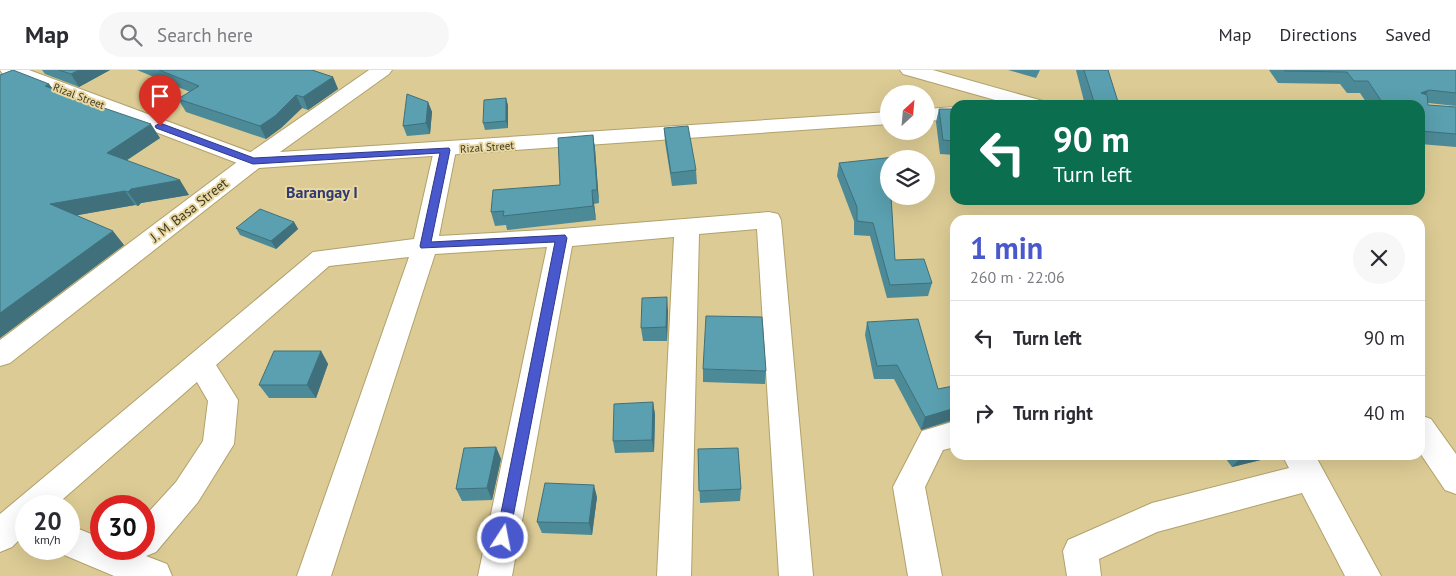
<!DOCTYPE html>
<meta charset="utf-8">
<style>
body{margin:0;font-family:"PT Sans",sans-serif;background:#f7f7f7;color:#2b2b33;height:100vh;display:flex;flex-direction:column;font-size:19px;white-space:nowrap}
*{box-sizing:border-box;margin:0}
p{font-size:16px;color:#7c7c81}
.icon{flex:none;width:28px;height:28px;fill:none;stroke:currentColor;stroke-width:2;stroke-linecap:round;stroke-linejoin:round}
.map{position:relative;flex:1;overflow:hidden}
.side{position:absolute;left:950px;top:145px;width:475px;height:245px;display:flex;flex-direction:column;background:#fff;border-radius:15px;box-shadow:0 5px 20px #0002}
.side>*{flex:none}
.guide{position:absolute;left:950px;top:30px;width:475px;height:105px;border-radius:15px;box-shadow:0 5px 20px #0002;background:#0b6e4f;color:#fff;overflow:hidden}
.needle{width:32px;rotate:26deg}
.tools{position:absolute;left:880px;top:15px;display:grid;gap:10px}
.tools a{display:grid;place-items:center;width:55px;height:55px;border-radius:50%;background:#fff;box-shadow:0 5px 20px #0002;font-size:25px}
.speed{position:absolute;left:15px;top:425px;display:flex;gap:10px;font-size:25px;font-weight:700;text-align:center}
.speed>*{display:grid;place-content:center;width:65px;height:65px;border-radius:50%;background:#fff;box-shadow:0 5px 20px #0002;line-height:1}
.speed small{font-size:12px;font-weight:400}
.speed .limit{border:8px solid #d22;background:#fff;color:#111}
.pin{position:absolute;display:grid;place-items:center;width:42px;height:42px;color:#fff;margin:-51px -21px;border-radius:50% 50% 50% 0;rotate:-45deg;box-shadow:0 0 5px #0007}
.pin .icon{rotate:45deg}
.me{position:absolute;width:55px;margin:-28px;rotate:11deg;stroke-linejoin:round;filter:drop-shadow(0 0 4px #0008)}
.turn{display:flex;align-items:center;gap:18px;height:105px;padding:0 20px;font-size:22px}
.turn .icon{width:65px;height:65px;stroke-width:2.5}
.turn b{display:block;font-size:35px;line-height:42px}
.round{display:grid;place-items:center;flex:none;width:52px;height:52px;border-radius:26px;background:#f7f7f7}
.summary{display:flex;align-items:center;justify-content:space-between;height:85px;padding:0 20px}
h1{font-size:30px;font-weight:700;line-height:38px;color:#4a58cd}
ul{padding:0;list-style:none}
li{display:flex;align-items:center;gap:15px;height:75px;padding:0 20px;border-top:1px solid #e1e1e2}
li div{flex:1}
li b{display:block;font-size:19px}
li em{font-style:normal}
header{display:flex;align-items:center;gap:30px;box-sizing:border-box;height:70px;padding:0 25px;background:#fff;border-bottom:1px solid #e1e1e2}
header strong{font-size:24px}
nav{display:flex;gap:28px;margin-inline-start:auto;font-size:18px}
.search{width:350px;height:45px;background:#f7f7f7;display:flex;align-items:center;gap:12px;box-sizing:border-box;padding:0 18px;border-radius:28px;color:#7c7c81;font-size:19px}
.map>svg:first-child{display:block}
</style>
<header>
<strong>Map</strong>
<div class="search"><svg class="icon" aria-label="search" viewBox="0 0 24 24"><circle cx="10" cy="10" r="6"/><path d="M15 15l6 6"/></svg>Search here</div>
<nav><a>Map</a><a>Directions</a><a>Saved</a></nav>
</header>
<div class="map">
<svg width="1456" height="506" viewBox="0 0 1456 506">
<rect width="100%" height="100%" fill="#dccb94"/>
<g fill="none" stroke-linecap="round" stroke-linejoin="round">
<g stroke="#b1a16c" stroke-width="2">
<g id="minor">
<path d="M0 0H29L261 86 264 91 261 96 253 98 245 96 3 4Z"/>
<path d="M900 0H933L1043 31 1047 35H1013L903 4Z"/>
<path d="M445 73 453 75 456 80 439 166 561 159 769 142 778 144 781 150 813 506H779L757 159 699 164 691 506H657L674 167 572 176 512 506H478L547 177 435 184 331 506H297L409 187 329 196 216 295 238 330 234 374 198 432 156 482 146 486 167 494 172 506H114L57 482 55 479H69V455L101 468V479H144V447L176 412 203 371 208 331 197 312 55 436H26V463L12 477 0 482V444L313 182 414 169 434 80 437 75Z"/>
<path d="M1420 345 1431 349 1456 384V424L1445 420 1420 383Z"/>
<path d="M955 351V377L943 380 925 417 942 506H908L893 417 922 361Z"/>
<path d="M1282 385H1315L1381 506H1345L1302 423 1157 462 1099 489 1101 506H1067L1063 481 1068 470 1152 433 1289 398Z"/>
</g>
</g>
<g stroke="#b1a16c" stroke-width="2">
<g id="tertiary">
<path d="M369 0H392L389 4 280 82 889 42V54L259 98 10 293 0 296V270L245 86Z"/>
<path d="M955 37V49L926 51V39Z"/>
</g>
</g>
<use href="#minor" fill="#fff" fill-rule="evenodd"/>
<use href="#tertiary" fill="#fff" fill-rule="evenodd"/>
</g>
<g fill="#4d8a97">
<path d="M42 0H110L79 17 45 4Z"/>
<path d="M137 0H312L333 7 338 19 308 40 302 38 281 58 266 69 186 42 178 29 190 22Z"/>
<path d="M1008 0H1040L1036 8Z"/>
<path d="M1076 0H1108L1119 35H1085Z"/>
<path d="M1269 0H1456V36L1428 33V35L1456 37V77L1420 74V35H1368L1360 23H1347L1340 14 1278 13Z"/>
<path d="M49 14 53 19 56 20 57 22 160 68 126 91 189 125 141 133 138 136 135 135 77 145 124 175 0 268Z"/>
<path d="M428 32 432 42 430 64 407 66 403 56Z"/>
<path d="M508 35V58L485 60 483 53Z"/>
<path d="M939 39H955V85L940 84 936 52Z"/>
<path d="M664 58 696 100 697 114 672 116 665 72Z"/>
<path d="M593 65 595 79 599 133 594 134 596 150 507 160 506 155 495 156 491 142 560 115Z"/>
<path d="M889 89V126H911L891 128 895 190 932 213 928 226 887 228 870 166 854 165V151L837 106 839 93Z"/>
<path d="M294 152 298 159 276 179 240 165 236 158Z"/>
<path d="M668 241 667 271H643L641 258Z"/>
<path d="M867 252 938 319 955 320V350L921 360 894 309H874L865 265Z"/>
<path d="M321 281 328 294 316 328H269L259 315Z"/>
<path d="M703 299 766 301 765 314 703 312Z"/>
<path d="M653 332 655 345 654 382 615 383 613 371Z"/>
<path d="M496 377 501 389 492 430 462 431 456 419Z"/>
<path d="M698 379 741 419 740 431 700 433Z"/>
<path d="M1223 385H1281L1232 397Z"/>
<path d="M597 427 592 465 542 463 537 452Z"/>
</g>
<g fill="#3f707b">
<path d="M79 0H110L79 17 71 4Z"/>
<path d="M333 7 338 19 308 40 303 27Z"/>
<path d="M49 14 54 21 56 20 66 34 45 16Z"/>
<path d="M1429 20 1420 32 1421 23Z"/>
<path d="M296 25 302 38 281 58 266 69 260 56Z"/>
<path d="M506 28 508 35V58L506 51Z"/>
<path d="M428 32 432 42 430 64 426 53Z"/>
<path d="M151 54 160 68 116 97 107 83Z"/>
<path d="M593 65 595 79 599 133 597 120Z"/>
<path d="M180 110 189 125 141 133 138 136 128 122 131 119Z"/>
<path d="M592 120 594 134 596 150 593 136Z"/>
<path d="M125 121 135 135 62 148 50 134Z"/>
<path d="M294 152 298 159 276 179 271 171Z"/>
<path d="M113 161 124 175 0 268V243Z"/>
<path d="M667 227 668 241 667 271 666 257Z"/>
<path d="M321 281 328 294 316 328 307 315Z"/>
<path d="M653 332 655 345 654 382 652 370Z"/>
<path d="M955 338 954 349 921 360 925 347Z"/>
<path d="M496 377 501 389 492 430 487 418Z"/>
<path d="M1243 385H1281L1232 397Z"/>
<path d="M594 415 597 427 592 465 589 453Z"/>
</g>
<g fill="#5aa0b0" stroke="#3f707b">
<path d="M13 0 49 14 45 16 56 20 54 21 151 54 107 83 180 110 131 119 128 122 125 121 50 134 113 161 0 243V5Z"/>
<path d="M59 0H79L71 4Z"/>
<path d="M159 0H312L333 7 303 27 296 25 275 46 260 56 178 29 199 16Z"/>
<path d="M1084 0H1108L1119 35H1095Z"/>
<path d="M1284 0H1456V23L1429 20 1421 23 1427 25 1428 35 1456 37V64L1420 61V35H1384L1368 11H1354L1347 2 1285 1Z"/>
<path d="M407 24 428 32 426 53 403 56Z"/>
<path d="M506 28V51L483 53 484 30Z"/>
<path d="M939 39H955V71L943 70Z"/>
<path d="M688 56 696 100 671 103 664 58Z"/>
<path d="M593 65 597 120H592L593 136 503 146 504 141 491 142 493 120 560 115 558 68Z"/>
<path d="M904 86 906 89H889V126H891L895 190 924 189 932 213 890 215 873 153 857 151V137L839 93Z"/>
<path d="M260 139 294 152 271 171 236 158Z"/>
<path d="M667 227 666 257 641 258 642 228Z"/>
<path d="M706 246 762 247 766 301 703 299Z"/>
<path d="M918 249 938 319 953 316 955 320V338L925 347 897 295 877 296 867 252Z"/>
<path d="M274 281H321L307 315H259Z"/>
<path d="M653 332 652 370 613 371 614 334Z"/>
<path d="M496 377 487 418 456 419 464 378Z"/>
<path d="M738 378 741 419 699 421 698 379Z"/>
<path d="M545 413 594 415 589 453 537 452Z"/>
</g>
<path fill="#4a58cd" stroke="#303985" d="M160 53 254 88 449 78 450 80 431 172 565 165 567 168 508 473 503 475 498 473 496 468 555 172 421 178 420 176 440 83 253 94 156 58 155 56Z"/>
<g text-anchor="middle" stroke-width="4" stroke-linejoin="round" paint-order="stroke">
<g font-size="11" fill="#413b24" stroke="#e9d8a1">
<text transform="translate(79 26) rotate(21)" y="4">Rizal Street</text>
<text transform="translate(487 77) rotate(-4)" y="4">Rizal Street</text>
</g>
<g font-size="14" fill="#413b24" stroke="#e9d8a1">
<text transform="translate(189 140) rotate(-38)" y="5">J. M. Basa Street</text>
</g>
<g font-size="16" font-weight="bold" fill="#2f3973" stroke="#e9d8a1">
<text x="322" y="128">Barangay I</text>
</g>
</g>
</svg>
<div class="tools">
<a><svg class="needle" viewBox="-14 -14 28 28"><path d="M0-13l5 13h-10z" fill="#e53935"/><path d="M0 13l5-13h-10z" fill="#7c7c81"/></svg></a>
<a><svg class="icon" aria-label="layers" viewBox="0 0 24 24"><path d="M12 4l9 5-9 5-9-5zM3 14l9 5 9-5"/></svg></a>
</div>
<div class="speed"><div>20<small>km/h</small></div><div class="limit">30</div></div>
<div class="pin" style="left:160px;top:56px;background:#d93025"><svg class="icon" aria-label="arrive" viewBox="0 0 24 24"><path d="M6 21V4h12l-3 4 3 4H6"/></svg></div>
<svg class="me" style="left:503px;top:468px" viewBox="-20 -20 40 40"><circle r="17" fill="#4a58cd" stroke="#fff" stroke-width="3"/><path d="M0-11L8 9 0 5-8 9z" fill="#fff"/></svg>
<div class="guide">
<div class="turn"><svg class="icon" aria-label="left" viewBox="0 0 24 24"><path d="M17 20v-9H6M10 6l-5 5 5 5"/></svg><div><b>90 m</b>Turn left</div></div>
</div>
<section class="side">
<div class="summary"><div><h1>1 min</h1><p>260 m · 22:06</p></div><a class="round"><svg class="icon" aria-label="close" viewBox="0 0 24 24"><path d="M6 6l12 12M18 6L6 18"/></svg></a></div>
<ul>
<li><svg class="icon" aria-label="left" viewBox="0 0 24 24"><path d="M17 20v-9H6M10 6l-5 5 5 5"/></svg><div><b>Turn left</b></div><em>90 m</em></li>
<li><svg class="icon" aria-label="right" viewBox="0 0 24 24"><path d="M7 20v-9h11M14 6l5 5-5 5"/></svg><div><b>Turn right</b></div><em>40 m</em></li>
</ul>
</section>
</div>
